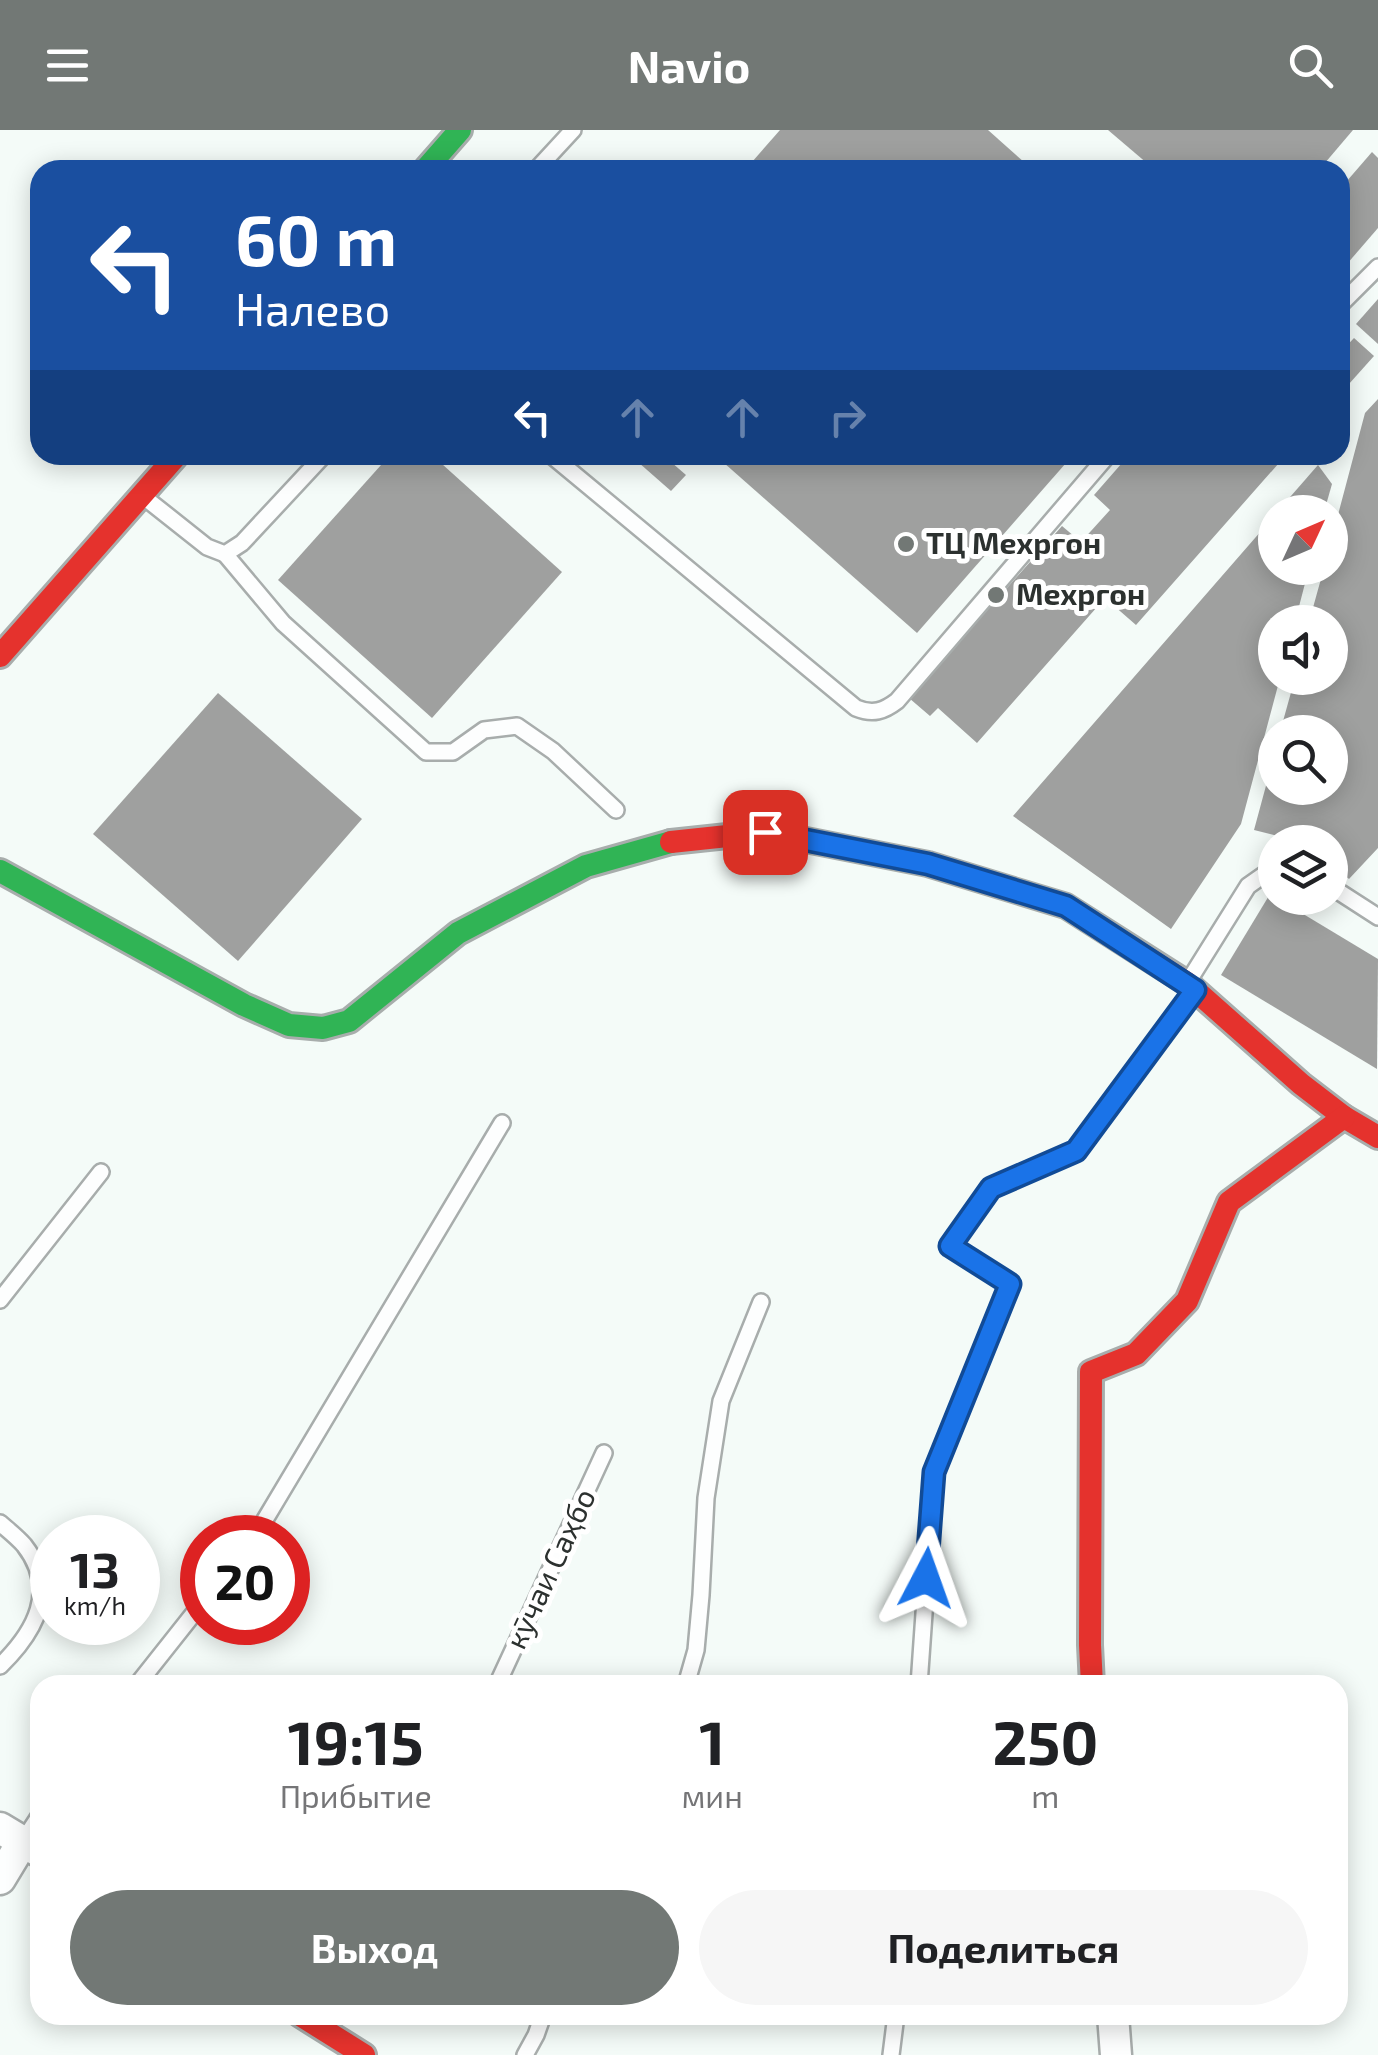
<!DOCTYPE html>
<html lang="ru">
<meta charset="utf-8">
<style>
body{margin:0;font-family:"Exo 2",sans-serif;background:#f6f6f6;color:#202124;height:100vh;display:flex;flex-direction:column;font-size:38px;white-space:nowrap}
*{box-sizing:border-box;margin:0}
p{font-size:32px;color:#757577}
.icon{flex:none;width:55px;height:55px;fill:none;stroke:currentColor;stroke-width:2;stroke-linecap:round;stroke-linejoin:round}
.map{position:relative;flex:1;overflow:hidden}
.sheet{position:absolute;left:30px;top:1545px;width:1318px;height:350px;display:flex;flex-direction:column;background:#fff;border-radius:30px;box-shadow:0 5px 25px #0003}
.sheet>*{flex:none}
.hud{position:absolute;left:30px;top:30px;width:1320px;height:305px;border-radius:30px;box-shadow:0 5px 25px #0003;background:#1a4fa0;color:#fff;overflow:hidden}
.needle{width:65px;rotate:46deg}
.controls{position:absolute;left:1258px;top:365px;display:grid;gap:20px}
.controls a{display:grid;place-items:center;width:90px;height:90px;border-radius:50%;background:#fff;box-shadow:0 5px 25px #0003;font-size:50px}
.speed{position:absolute;left:30px;top:1385px;display:flex;gap:20px;font-size:50px;font-weight:700;text-align:center}
.speed>*{display:grid;place-content:center;width:130px;height:130px;border-radius:50%;background:#fff;box-shadow:0 5px 25px #0003;line-height:1}
.speed small{font-size:25px;font-weight:400}
.speed .limit{border:15px solid #d22;background:#fff;color:#111}
.pin{position:absolute;display:grid;place-items:center;width:85px;height:85px;color:#fff;margin:-42px;border-radius:20px;box-shadow:0 5px 15px #0006}
.me{position:absolute;width:110px;margin:-55px;rotate:4deg;stroke-linejoin:round;filter:drop-shadow(0 0 8px #0008)}
.turn{display:flex;align-items:center;gap:35px;height:210px;padding:0 40px;font-size:45px}
.turn .icon{width:130px;height:130px;stroke-width:2.5}
.turn b{display:block;font-size:70px;line-height:85px}
.lanes{display:flex;align-items:center;height:95px;padding:0 40px;background:#0003;justify-content:center;gap:50px;direction:ltr}
.lanes .off{opacity:.35}
.eta{display:flex;justify-content:space-evenly;align-items:center;height:170px;text-align:center}
.eta b{font-size:60px;font-weight:700;line-height:70px}
.action{display:flex;gap:20px;margin-top:auto;padding:20px 40px}
.action a{flex:1;height:115px;border-radius:60px;background:#727875;color:#fff;font-size:40px;font-weight:700;line-height:115px;text-align:center}
.action a+a{background:#f6f6f6;color:#202124}
header{display:flex;justify-content:space-between;align-items:center;height:130px;padding:0 40px;background:#727875;color:#fff;font-size:45px;font-weight:700}
.map>svg:first-child{display:block}
</style>
<header><svg class="icon" aria-label="menu" viewBox="0 0 24 24"><path d="M4 6h16M4 12h16M4 18h16"/></svg>Navio<svg class="icon" aria-label="search" viewBox="0 0 24 24"><circle cx="10" cy="10" r="6"/><path d="M15 15l6 6"/></svg></header>
<div class="map">
<svg width="1378" height="1925" viewBox="0 0 1378 1925">
<rect width="100%" height="100%" fill="#f4fbf8"/>
<g fill="#9fa09f">
<path d="M780 0H988L1033 40H745Z"/>
<path d="M1108 0H1353L1319 40H1155Z"/>
<path d="M1372 22 1378 28V98L1340 142V59Z"/>
<path d="M1378 169V214L1356 194Z"/>
<path d="M1354 208 1374 226 1340 264V223Z"/>
<path d="M1378 269V718L1349 749 1330 733V712H1301L1254 700 1274 626 1275 658H1330V602H1280L1295 548H1330V492H1309L1324 438H1330V415L1365 283Z"/>
<path d="M390 325H432L562 442 432 588 278 450Z"/>
<path d="M630 325H663L686 345 671 361Z"/>
<path d="M715 325H1073L917 503Z"/>
<path d="M1129 325H1286L1136 495 1105 468 977 613 938 578 930 586 909 568 1062 396 1081 412 1110 380 1094 365Z"/>
<path d="M1318 335 1332 354 1324 382H1277Z"/>
<path d="M1275 385V438H1309L1295 492H1275V548H1280L1241 694 1171 799 1013 686Z"/>
<path d="M218 563 362 689 238 831 93 704Z"/>
<path d="M1270 764 1378 829 1377 939 1221 845Z"/>
</g>
<g fill="none" stroke-linecap="round" stroke-linejoin="round">
<g stroke="#a8adac" stroke-width="20">
<g id="lane">
<path d="M536 40 573 0"/>
<path d="M1340 175 1378 137"/>
<path d="M551 325 856 578C873 585 884 581 897 571L1108 325"/>
<path d="M144 367 207 417 225 424 242 413 324 325"/>
<path d="M225 424 283 493 426 622H453L484 600 517 596 553 621 616 680"/>
<path d="M1330 756 1378 787"/>
<path d="M1188 852 1248 756 1275 737"/>
<path d="M0 1170 101 1042"/>
<path d="M0 1393C8 1400 17 1407 24 1415 59 1460 35 1502 0 1536"/>
<path d="M254 1408 502 993"/>
<path d="M137 1555 202 1473"/>
<path d="M497 1555 604 1323"/>
<path d="M686 1555 696 1520 701 1465 706 1368 721 1271 761 1172"/>
<path d="M919 1555 934 1341 1010 1154 950 1116 991 1058 1076 1021 1192 863"/>
<path d="M23 1711 40 1685"/>
<path d="M525 1925 536 1905 543 1885"/>
<path d="M891 1925 896 1885"/>
</g>
</g>
<g stroke="#a8adac" stroke-width="35">
<g id="street">
<path d="M0 1698 40 1722"/>
<path d="M0 1749 23 1711"/>
<path d="M1113 1885 1116 1925"/>
</g>
</g>
<g stroke="#a8adac" stroke-width="28">
<g id="fast">
<path d="M425 40 460 0"/>
<path d="M0 741 244 875 289 895 323 898 349 891 458 803 586 736 671 712"/>
</g>
</g>
<g stroke="#a8adac" stroke-width="28">
<g id="jam">
<path d="M0 526 177 325"/>
<path d="M671 712 765 702 928 734 1066 776 1187 853 1301 954 1344 987 1378 1007"/>
<path d="M1092 1555 1090 1515 1091 1242 1136 1224 1187 1171 1229 1072 1344 987"/>
<path d="M300 1885 364 1925"/>
</g>
</g>
<use href="#lane" stroke="#fdfefe" stroke-width="15"/>
<use href="#street" stroke="#fdfefe" stroke-width="30"/>
<use href="#fast" stroke="#30b455" stroke-width="22"/>
<use href="#jam" stroke="#e5322d" stroke-width="22"/>
</g>
<g fill="none" stroke-linecap="round" stroke-linejoin="round">
<g stroke="#114b97" stroke-width="25">
<path id="route" d="M765 702 928 734 1066 776 1195 860 1076 1021 991 1058 950 1116 1010 1154 934 1342 926 1448"/>
</g>
<use href="#route" stroke="#1a73e8" stroke-width="18"/>
</g>
<g fill="#727875" stroke="#fff" stroke-width="4">
<circle cx="906" cy="414" r="10"/>
<circle cx="996" cy="465" r="10"/>
</g>
<g text-anchor="middle" stroke-width="10" stroke-linejoin="round" paint-order="stroke">
<g font-size="30" font-weight="bold" fill="#2c312f" stroke="#fff" text-anchor="start">
<text x="926" y="424">ТЦ Мехргон</text>
<text x="1016" y="475">Мехргон</text>
</g>
<g font-size="30" fill="#2c312f" stroke="#fff">
<text transform="translate(551 1439) rotate(-65)" y="10">кӯчаи Саҳбо</text>
</g>
</g>
</svg>
<div class="controls">
<a><svg class="needle" viewBox="-14 -14 28 28"><path d="M0-13l5 13h-10z" fill="#e53935"/><path d="M0 13l5-13h-10z" fill="#757577"/></svg></a>
<a><svg class="icon" aria-label="sound" viewBox="0 0 24 24"><path d="M4 9h4l5-4v14l-5-4H4zM17 9q2 3 0 6"/></svg></a>
<a><svg class="icon" aria-label="search" viewBox="0 0 24 24"><circle cx="10" cy="10" r="6"/><path d="M15 15l6 6"/></svg></a>
<a><svg class="icon" aria-label="layers" viewBox="0 0 24 24"><path d="M12 4l9 5-9 5-9-5zM3 14l9 5 9-5"/></svg></a>
</div>
<div class="speed"><div>13<small>km/h</small></div><div class="limit">20</div></div>
<div class="pin" style="left:765px;top:702px;background:#d93025"><svg class="icon" aria-label="arrive" viewBox="0 0 24 24"><path d="M6 21V4h12l-3 4 3 4H6"/></svg></div>
<svg class="me" style="left:926px;top:1448px" viewBox="-20 -20 40 40"><path d="M0-17L14 15 0 8-14 15z" fill="#1a73e8" stroke="#fff" stroke-width="4"/></svg>
<div class="hud">
<div class="turn"><svg class="icon" aria-label="left" viewBox="0 0 24 24"><path d="M17 20v-9H6M10 6l-5 5 5 5"/></svg><div><b>60 m</b>Налево</div></div>
<div class="lanes"><svg class="icon" aria-label="left" viewBox="0 0 24 24"><path d="M17 20v-9H6M10 6l-5 5 5 5"/></svg><svg class="icon off" aria-label="ahead" viewBox="0 0 24 24"><path d="M12 20V5M6 11l6-6 6 6"/></svg><svg class="icon off" aria-label="ahead" viewBox="0 0 24 24"><path d="M12 20V5M6 11l6-6 6 6"/></svg><svg class="icon off" aria-label="right" viewBox="0 0 24 24"><path d="M7 20v-9h11M14 6l5 5-5 5"/></svg></div>
</div>
<section class="sheet">
<div class="eta">
<div><b>19:15</b><p>Прибытие</p></div>
<div><b>1</b><p>мин</p></div>
<div><b>250</b><p>m</p></div>
</div>
<div class="action"><a>Выход</a><a>Поделиться</a></div>
</section>
</div>
